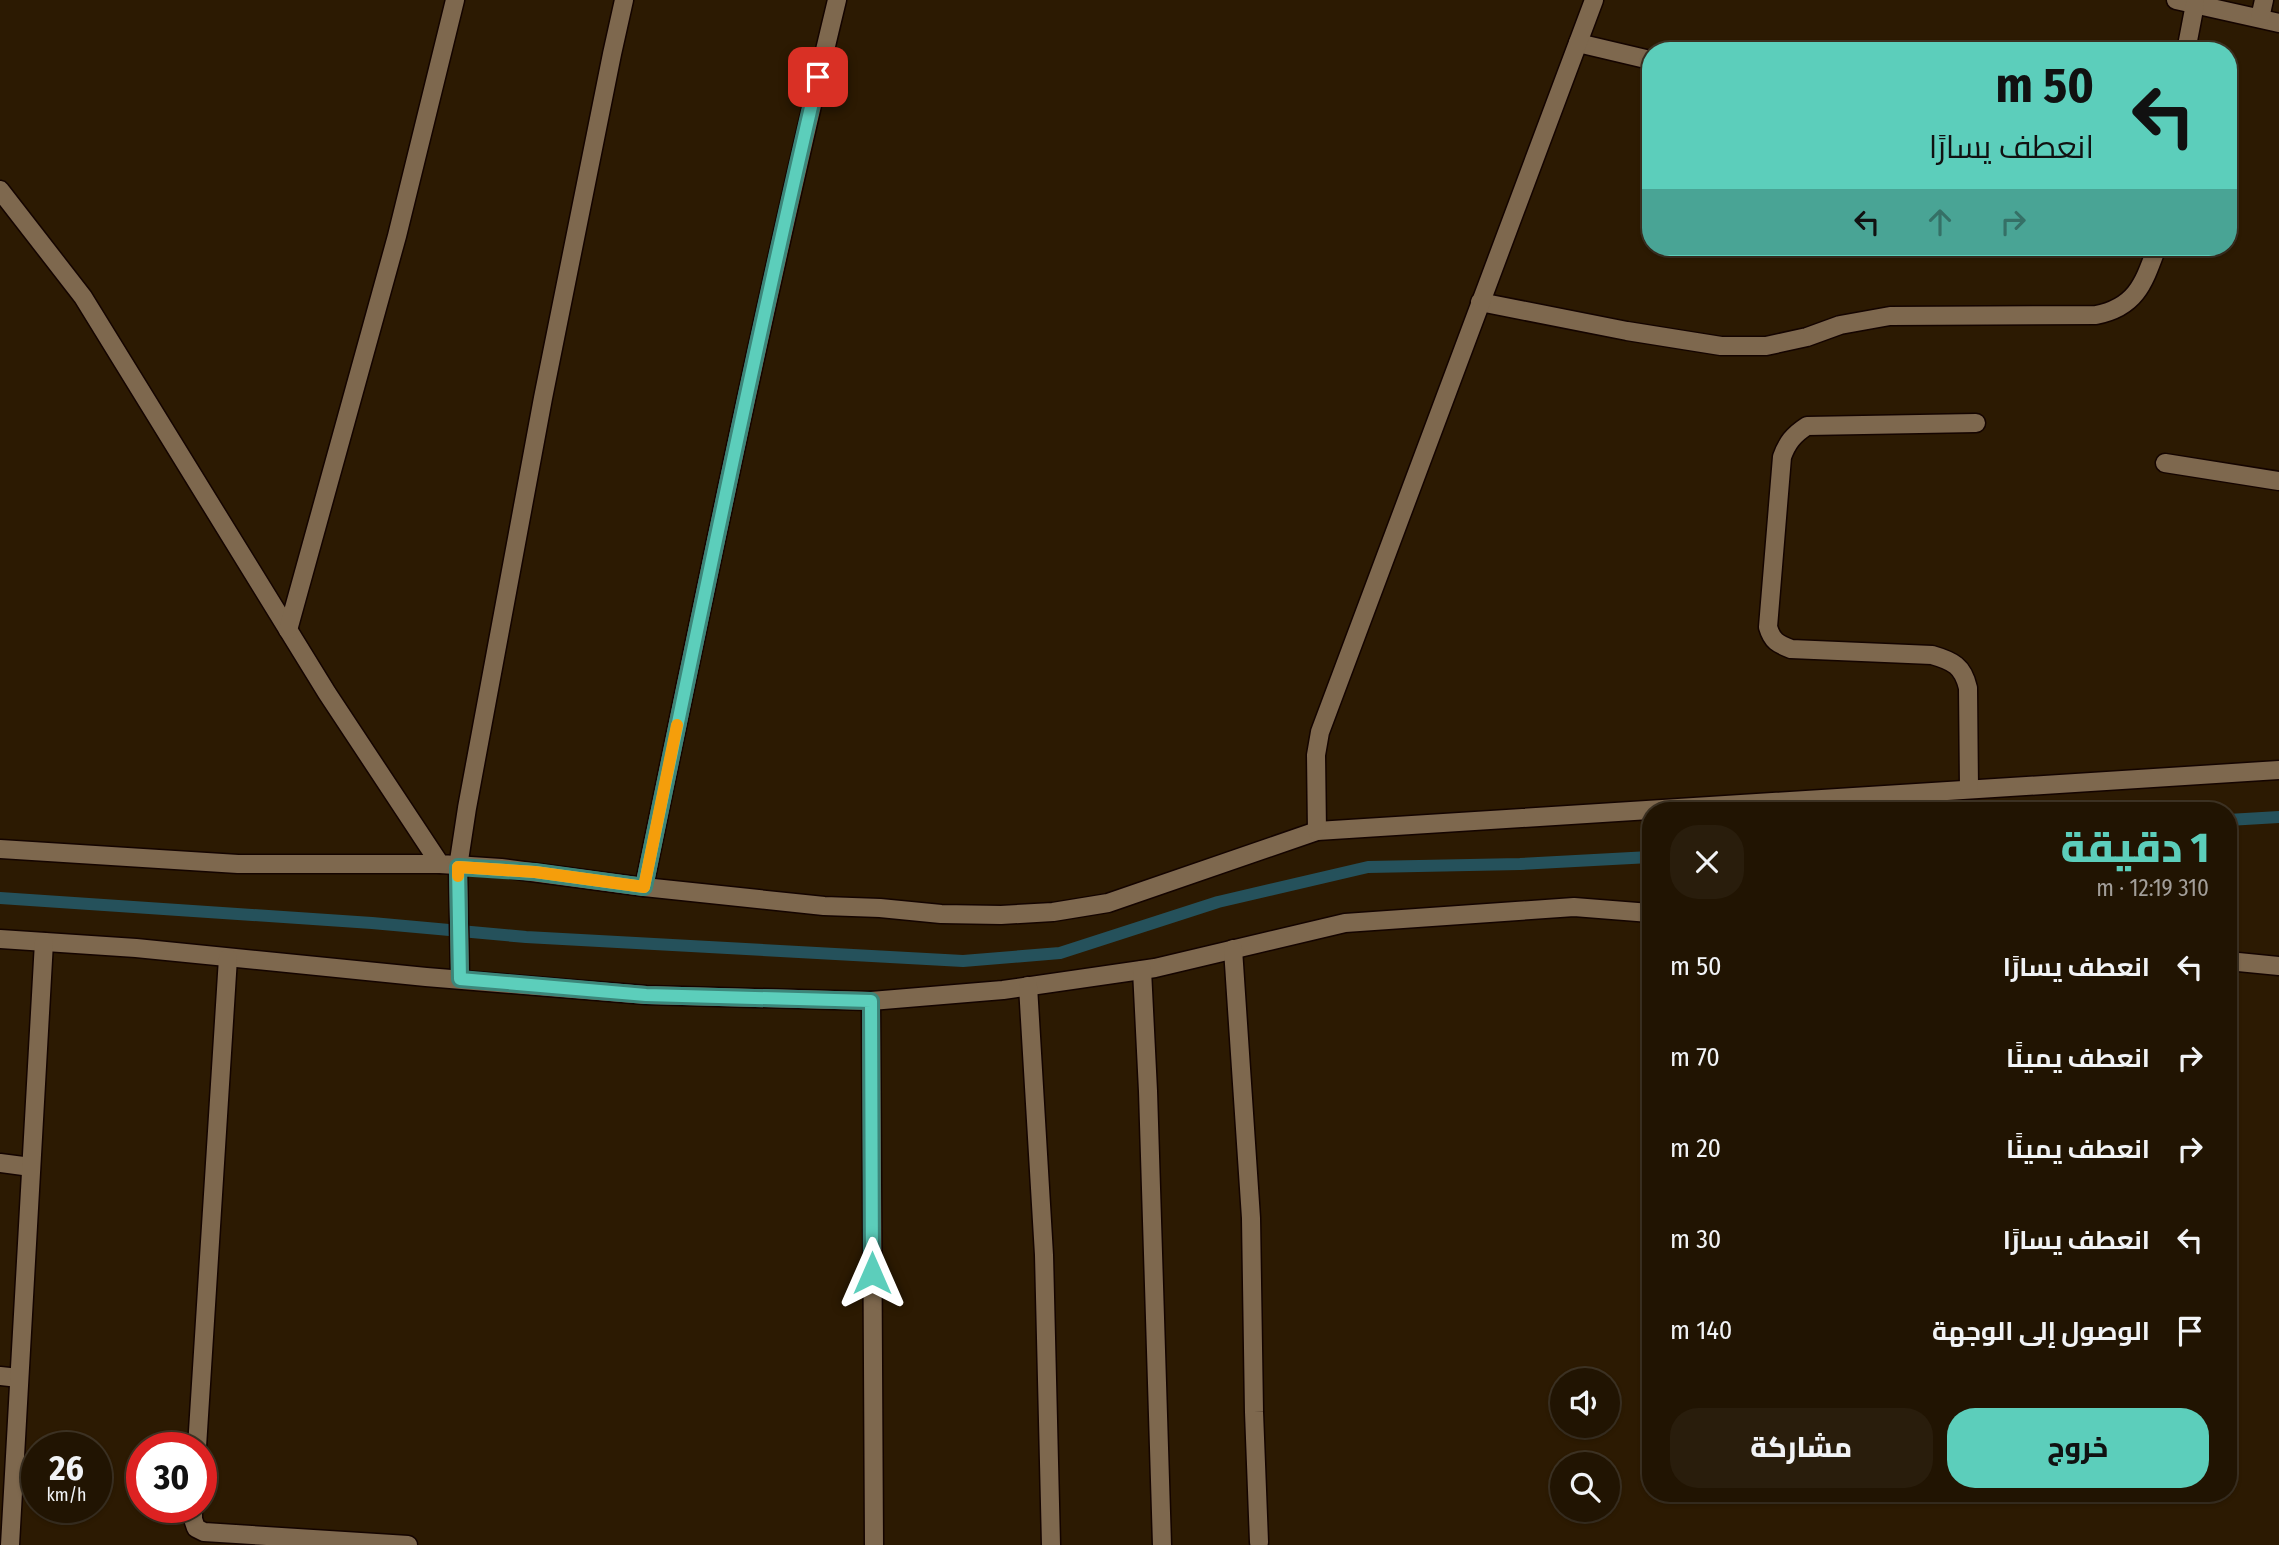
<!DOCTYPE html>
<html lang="ar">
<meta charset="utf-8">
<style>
body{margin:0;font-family:"Fira Sans Condensed",Cairo,sans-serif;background:#291d0c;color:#f1f3f6;direction:rtl;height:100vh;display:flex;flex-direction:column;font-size:26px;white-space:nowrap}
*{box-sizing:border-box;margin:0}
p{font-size:23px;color:#a29e99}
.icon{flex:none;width:38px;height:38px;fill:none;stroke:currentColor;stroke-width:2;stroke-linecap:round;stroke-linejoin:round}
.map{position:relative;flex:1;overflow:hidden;direction:ltr}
.drawer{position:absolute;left:1642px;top:802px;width:595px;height:700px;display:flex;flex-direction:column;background:#211402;border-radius:28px;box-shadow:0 2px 5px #0004,0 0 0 2px #3e3324;direction:rtl}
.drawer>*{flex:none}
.banner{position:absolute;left:1642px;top:42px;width:595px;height:214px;border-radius:28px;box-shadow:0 2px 5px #0004,0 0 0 2px #3e3324;direction:rtl;background:#5ccebb;color:#111;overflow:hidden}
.buttons{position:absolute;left:1550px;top:1368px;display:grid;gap:14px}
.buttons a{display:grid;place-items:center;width:70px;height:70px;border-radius:50%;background:#211402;box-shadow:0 2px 5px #0004,0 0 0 2px #3e3324;font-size:35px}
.speed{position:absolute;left:21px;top:1432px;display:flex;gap:14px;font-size:35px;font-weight:700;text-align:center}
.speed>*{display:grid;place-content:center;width:91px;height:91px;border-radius:50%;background:#211402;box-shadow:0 2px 5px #0004,0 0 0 2px #3e3324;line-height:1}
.speed small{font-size:18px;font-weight:400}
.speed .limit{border:10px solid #d22;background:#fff;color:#111}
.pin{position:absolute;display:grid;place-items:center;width:60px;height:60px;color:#fff;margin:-30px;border-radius:14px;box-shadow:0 4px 10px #0006}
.me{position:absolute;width:77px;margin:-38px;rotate:0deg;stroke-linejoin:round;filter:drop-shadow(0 0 5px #0008)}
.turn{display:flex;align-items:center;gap:24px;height:147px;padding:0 28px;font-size:32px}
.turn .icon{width:91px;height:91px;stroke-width:2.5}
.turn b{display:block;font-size:49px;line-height:60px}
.lanes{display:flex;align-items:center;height:66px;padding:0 28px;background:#0003;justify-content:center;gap:35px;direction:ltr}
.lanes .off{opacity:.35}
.round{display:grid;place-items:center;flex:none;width:74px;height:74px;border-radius:28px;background:#291d0c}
.overview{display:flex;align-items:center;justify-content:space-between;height:119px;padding:0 28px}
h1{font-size:42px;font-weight:800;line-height:52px;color:#5ccebb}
.cta{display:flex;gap:14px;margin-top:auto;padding:14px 28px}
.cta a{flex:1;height:80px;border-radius:28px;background:#5ccebb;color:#111;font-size:28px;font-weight:800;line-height:80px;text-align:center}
.cta a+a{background:#291d0c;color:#f1f3f6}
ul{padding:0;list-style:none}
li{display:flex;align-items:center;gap:21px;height:91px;padding:0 28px}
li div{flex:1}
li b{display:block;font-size:26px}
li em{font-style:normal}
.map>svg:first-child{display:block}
</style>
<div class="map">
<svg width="2279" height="1545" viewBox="0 0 2279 1545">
<rect width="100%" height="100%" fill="#2c1a02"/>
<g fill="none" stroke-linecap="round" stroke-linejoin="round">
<g stroke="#25515b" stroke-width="12">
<path d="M2228 820 2279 817"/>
<path d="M0 898 372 923 526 937 963 961 1060 953 1218 902 1368 867 1520 864 1650 857"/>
</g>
<g stroke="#140400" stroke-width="21">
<g id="minor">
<path d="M2176 0 2279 23"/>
<path d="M2260 18 2264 0"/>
<path d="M1578 43 1650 60"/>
<path d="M2186 51 2195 4"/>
<path d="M0 190 83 297 327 693 440 864 501 868 644 887 824 906 880 908 941 914 1001 915 1053 912 1108 903 1317 831 2279 770"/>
<path d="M1480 302 1627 331 1721 346H1766L1807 337 1840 325 1890 316 2096 315C2137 307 2144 282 2157 247"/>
<path d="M2165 463 2279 481"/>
<path d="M288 630 397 236 455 0"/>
<path d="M1969 788 1968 688C1963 666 1953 661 1932 655L1791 649C1778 644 1772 641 1768 627L1782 457C1787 443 1793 435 1807 426L1976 423"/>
<path d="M1317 831 1316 755 1320 732 1594 0"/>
<path d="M0 849 238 864H440"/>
<path d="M644 887C705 591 766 294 837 0"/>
<path d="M0 939 136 948 426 977 646 995 871 1001 1003 990 1155 968 1345 923 1574 907 1650 913"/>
<path d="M1233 949 1251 1218 1254 1412 1259 1542"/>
<path d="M2228 961 2279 966"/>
<path d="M1142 970 1148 1091 1162 1545"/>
<path d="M460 979 458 867 467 808 543 398 612 54 624 0"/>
<path d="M1028 986 1044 1255 1051 1545"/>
<path d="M871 1001 874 1545"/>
<path d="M0 1163 31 1167"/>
<path d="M0 1376 19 1378"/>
<path d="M197 1447 228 958"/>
<path d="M193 1507V1519L196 1528 204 1532 408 1545"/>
<path d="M10 1545 44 942"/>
</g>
</g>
<use href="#minor" stroke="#7e684e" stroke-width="18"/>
</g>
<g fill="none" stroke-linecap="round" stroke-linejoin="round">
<g stroke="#3c867a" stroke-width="18">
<path id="route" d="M818 77C755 346 700 617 644 887L535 872 458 867 460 979 646 995 871 1001 872 1273"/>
</g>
<use href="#route" stroke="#5ccebb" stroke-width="12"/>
<path stroke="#f59e0b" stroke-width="12" d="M458 876V867L535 872 644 887 677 725"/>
</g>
</svg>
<div class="buttons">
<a><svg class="icon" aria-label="sound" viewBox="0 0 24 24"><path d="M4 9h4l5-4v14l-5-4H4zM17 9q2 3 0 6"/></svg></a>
<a><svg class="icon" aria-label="search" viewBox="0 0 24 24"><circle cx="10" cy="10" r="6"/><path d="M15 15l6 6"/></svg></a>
</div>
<div class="speed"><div>26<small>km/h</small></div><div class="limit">30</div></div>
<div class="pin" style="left:818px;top:77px;background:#d93025"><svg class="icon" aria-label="arrive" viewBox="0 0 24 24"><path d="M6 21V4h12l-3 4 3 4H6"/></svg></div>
<svg class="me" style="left:872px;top:1273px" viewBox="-20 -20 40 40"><path d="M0-17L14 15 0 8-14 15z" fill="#5ccebb" stroke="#fff" stroke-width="4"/></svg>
<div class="banner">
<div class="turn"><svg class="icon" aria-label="left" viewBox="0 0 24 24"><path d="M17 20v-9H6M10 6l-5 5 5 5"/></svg><div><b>50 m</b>انعطف يسارًا</div></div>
<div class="lanes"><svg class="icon" aria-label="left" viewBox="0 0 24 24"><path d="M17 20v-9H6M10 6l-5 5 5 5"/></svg><svg class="icon off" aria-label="ahead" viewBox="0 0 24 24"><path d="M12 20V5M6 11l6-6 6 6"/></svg><svg class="icon off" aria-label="right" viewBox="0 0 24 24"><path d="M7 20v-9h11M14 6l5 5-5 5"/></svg></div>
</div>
<section class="drawer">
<div class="overview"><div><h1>1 دقيقة</h1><p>310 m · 12:19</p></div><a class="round"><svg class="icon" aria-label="close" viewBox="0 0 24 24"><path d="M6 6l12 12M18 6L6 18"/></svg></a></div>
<ul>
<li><svg class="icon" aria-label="left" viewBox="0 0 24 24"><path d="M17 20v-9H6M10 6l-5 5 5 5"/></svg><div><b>انعطف يسارًا</b></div><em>50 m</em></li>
<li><svg class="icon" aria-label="right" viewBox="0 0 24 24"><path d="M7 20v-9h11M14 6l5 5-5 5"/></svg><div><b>انعطف يمينًا</b></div><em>70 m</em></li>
<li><svg class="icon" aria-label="right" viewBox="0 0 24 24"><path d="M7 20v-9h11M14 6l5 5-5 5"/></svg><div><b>انعطف يمينًا</b></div><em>20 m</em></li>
<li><svg class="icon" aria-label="left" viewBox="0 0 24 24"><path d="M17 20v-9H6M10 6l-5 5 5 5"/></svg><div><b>انعطف يسارًا</b></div><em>30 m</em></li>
<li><svg class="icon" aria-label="arrive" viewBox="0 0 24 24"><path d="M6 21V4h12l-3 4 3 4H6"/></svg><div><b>الوصول إلى الوجهة</b></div><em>140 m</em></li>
</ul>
<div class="cta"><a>خروج</a><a>مشاركة</a></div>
</section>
</div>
